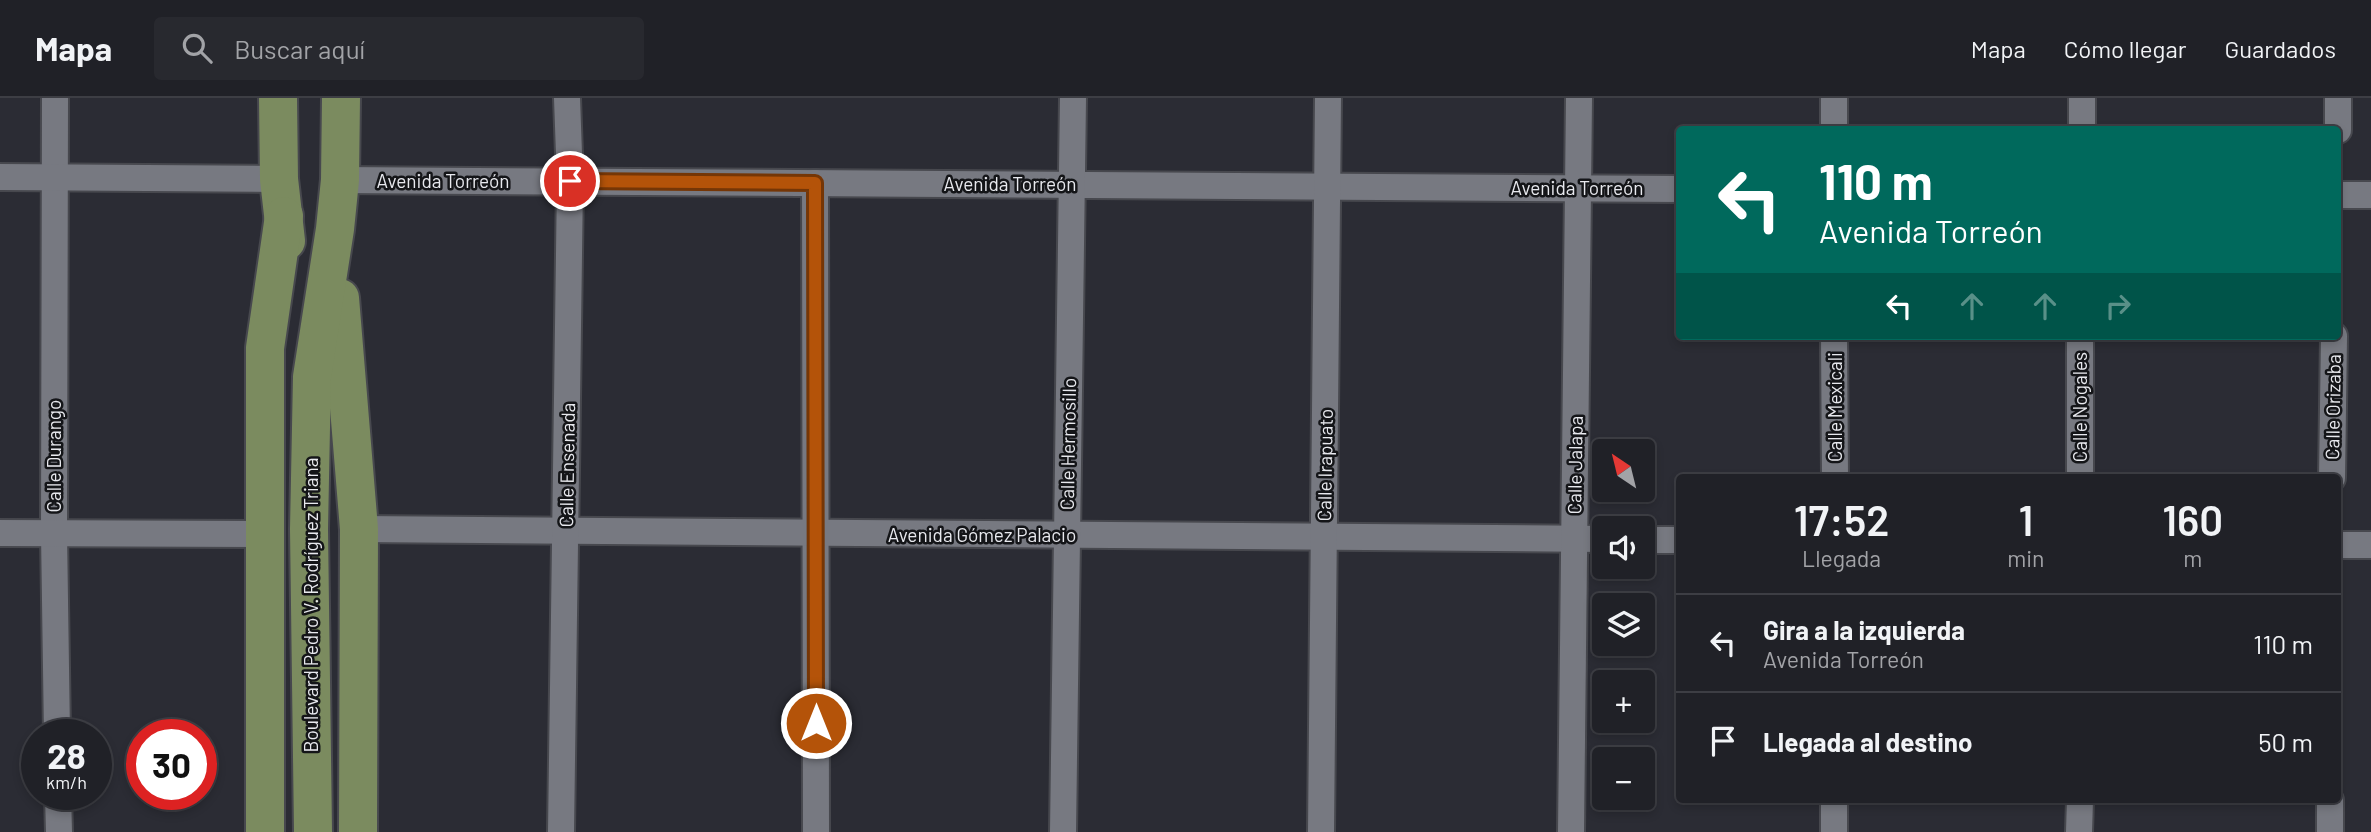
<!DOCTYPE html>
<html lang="es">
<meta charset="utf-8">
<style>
body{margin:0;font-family:Barlow,sans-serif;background:#28292f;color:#f1f3f6;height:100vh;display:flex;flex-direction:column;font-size:26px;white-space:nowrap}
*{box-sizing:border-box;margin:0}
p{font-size:23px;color:#a2a3a7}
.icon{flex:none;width:38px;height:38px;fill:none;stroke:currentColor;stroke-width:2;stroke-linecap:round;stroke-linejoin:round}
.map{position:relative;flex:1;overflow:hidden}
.sheet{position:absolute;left:1676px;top:376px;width:665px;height:329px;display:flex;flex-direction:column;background:#202127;border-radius:7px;box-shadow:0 4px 10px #0003,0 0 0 2px #3d3e44}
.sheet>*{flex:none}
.guide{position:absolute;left:1676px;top:28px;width:665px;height:214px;border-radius:7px;box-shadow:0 4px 10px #0003,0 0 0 2px #3d3e44;background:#00695c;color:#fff;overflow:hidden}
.needle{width:46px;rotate:325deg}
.controls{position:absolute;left:1592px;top:341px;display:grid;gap:14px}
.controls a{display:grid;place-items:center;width:63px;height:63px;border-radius:7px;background:#202127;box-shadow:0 4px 10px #0003,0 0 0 2px #3d3e44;font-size:35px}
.speed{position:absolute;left:21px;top:621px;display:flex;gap:14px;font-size:35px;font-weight:700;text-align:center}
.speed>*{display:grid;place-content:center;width:91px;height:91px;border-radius:50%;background:#202127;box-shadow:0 4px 10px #0003,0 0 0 2px #3d3e44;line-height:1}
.speed small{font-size:18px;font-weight:400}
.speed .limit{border:10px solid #d22;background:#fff;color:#111}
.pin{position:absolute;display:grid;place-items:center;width:60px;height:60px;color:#fff;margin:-30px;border:4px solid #fff;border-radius:50%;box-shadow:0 2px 7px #0007}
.me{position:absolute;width:77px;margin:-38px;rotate:0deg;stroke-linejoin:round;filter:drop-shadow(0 0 5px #0008)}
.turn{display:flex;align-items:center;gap:24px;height:147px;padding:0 28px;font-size:32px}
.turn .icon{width:91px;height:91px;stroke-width:2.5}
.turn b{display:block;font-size:49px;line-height:60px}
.lanes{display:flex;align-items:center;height:66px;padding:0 28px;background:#0003;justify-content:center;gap:35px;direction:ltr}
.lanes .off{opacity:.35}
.eta{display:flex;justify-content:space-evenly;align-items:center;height:119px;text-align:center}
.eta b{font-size:42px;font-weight:600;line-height:49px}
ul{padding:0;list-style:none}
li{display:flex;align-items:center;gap:21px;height:98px;padding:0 28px;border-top:2px solid #3d3e44}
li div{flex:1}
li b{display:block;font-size:26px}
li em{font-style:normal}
header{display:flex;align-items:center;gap:42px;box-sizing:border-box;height:98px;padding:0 35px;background:#202127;border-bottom:2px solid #3d3e44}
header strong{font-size:33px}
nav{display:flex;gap:38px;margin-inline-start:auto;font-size:24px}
.search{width:490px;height:63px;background:#28292f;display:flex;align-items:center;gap:18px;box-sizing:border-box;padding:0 24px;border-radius:7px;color:#a2a3a7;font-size:26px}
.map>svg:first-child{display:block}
</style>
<header>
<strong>Mapa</strong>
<div class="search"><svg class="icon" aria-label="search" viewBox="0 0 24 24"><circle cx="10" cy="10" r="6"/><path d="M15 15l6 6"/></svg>Buscar aquí</div>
<nav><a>Mapa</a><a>Cómo llegar</a><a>Guardados</a></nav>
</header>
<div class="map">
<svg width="2371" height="734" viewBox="0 0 2371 734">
<rect width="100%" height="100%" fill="#2b2c34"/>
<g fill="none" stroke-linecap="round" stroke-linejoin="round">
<g stroke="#47484e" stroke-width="30">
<g id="minor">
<path d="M55 0 54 435 57 637"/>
<path d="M1834 32V0"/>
<path d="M2082 32V0"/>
<path d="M2338 32V0"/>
<path d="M0 79 279 81"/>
<path d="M340 82 1680 91"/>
<path d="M815 85 816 734"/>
<path d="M2338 97H2371"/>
<path d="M1834 238 1835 380"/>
<path d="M2080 380V238"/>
<path d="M2332 380 2334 238"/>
<path d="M359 431 1605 441"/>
<path d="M0 435 265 436"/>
<path d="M1643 442H1680"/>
<path d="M2338 447H2371"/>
<path d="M58 696 59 734"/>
<path d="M2330 702V734"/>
<path d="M561 734 570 84 567 0"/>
<path d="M1063 734 1073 0"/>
<path d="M1321 734 1328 0"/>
<path d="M1571 734 1579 0"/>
<path d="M1834 734V702"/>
<path d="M2079 734 2080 702"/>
</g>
</g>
<g stroke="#47484e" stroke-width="42">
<g id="primary">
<path d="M278 0 279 81 286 143"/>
<path d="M340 200 359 431 358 734"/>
<path d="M265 734V250L284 118"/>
<path d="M313 734 309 431 312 279 335 131 340 82 341 0"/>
</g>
</g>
<use href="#minor" stroke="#777981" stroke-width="26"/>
<use href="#primary" stroke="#7b8b5f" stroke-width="38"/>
</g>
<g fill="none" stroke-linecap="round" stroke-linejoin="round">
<g stroke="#753606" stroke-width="18">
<path id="route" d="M570 83 815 85 816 625"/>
</g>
<use href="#route" stroke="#b45309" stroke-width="12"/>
</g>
<g text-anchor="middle" stroke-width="5" stroke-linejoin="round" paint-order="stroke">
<g font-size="19" fill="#e8e9ee" stroke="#141518">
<text x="443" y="90">Avenida Torreón</text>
<text x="1010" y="93">Avenida Torreón</text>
<text x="1577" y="97">Avenida Torreón</text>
<text transform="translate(1835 309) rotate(-90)" y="7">Calle Mexicali</text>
<text transform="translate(2080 309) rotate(-90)" y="7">Calle Nogales</text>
<text transform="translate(2333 309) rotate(-89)" y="7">Calle Orizaba</text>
<text transform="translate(1068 346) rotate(-89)" y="7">Calle Hermosillo</text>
<text transform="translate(54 358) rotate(-90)" y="7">Calle Durango</text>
<text transform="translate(567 367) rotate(-89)" y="7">Calle Ensenada</text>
<text transform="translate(1325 367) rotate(-89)" y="7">Calle Irapuato</text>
<text transform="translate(1575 367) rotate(-89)" y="7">Calle Jalapa</text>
<text x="982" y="444">Avenida Gómez Palacio</text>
<text transform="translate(311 507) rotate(-90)" y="7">Boulevard Pedro V. Rodríguez Triana</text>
</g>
</g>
</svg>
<div class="controls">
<a><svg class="needle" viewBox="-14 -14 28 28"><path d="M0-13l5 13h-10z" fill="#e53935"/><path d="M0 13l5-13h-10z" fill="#a2a3a7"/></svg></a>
<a><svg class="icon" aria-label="sound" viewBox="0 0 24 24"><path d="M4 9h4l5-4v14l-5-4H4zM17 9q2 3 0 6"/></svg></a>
<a><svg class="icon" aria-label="layers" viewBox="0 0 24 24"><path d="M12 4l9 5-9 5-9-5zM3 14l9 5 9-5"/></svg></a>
<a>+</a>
<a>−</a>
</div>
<div class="speed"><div>28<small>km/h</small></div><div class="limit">30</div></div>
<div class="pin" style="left:570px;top:83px;background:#d93025"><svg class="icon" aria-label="arrive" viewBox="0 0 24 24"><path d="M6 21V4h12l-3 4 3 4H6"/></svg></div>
<svg class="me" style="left:816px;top:625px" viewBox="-20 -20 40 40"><circle r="17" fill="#b45309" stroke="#fff" stroke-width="3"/><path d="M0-11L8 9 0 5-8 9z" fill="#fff"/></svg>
<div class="guide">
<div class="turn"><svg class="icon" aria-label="left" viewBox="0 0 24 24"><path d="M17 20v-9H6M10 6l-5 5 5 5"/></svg><div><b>110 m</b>Avenida Torreón</div></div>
<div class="lanes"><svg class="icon" aria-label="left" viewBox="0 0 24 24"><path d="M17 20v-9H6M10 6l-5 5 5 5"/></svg><svg class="icon off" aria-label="ahead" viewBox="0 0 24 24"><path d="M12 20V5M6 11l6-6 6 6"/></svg><svg class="icon off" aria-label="ahead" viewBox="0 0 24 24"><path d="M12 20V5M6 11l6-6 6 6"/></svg><svg class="icon off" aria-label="right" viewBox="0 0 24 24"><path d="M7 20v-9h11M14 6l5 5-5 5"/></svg></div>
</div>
<section class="sheet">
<div class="eta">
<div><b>17:52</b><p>Llegada</p></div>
<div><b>1</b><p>min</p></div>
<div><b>160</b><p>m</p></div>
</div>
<ul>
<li><svg class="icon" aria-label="left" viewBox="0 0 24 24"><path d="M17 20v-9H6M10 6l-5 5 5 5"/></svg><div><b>Gira a la izquierda</b><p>Avenida Torreón</p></div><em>110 m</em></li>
<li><svg class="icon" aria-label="arrive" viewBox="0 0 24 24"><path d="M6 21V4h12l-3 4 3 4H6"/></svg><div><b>Llegada al destino</b></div><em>50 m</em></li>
</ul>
</section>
</div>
